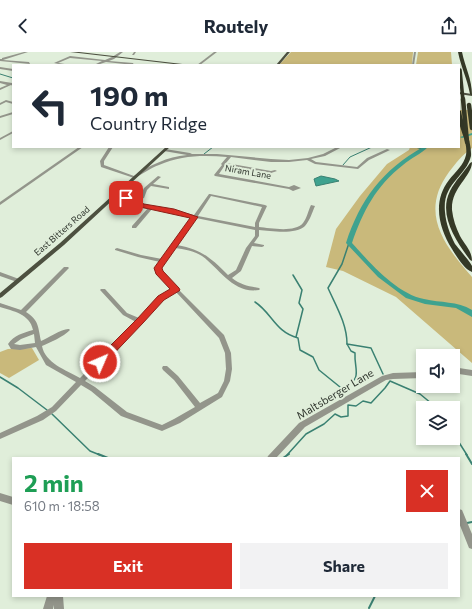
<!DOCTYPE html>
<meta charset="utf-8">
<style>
body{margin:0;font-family:Commissioner,sans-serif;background:#f2f2f3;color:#1f2937;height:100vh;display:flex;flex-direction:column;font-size:15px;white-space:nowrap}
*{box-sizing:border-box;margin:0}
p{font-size:13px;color:#747a83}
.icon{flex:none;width:22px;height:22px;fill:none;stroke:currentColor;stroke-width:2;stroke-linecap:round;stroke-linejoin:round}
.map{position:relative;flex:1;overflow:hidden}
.drawer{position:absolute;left:12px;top:405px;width:448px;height:140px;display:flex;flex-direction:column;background:#fff;border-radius:0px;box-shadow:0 2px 6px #0003}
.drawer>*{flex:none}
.top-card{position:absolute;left:12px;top:12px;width:448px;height:84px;border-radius:0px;box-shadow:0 2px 6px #0003;background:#fff;color:#1f2937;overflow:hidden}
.tools{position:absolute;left:416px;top:297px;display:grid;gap:8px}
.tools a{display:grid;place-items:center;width:44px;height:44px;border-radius:0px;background:#fff;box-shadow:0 2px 6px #0003;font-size:20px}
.pin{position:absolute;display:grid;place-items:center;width:34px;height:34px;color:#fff;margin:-17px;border-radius:8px;box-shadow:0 2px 6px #0006}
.me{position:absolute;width:44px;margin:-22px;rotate:45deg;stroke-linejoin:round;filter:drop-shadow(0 0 3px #0008)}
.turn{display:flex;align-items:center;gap:14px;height:84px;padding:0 12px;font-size:18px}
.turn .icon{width:52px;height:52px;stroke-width:2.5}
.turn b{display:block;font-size:28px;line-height:34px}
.round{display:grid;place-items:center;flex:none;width:42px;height:42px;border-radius:0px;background:#f2f2f3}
.head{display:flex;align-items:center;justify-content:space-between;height:68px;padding:0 12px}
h1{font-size:24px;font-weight:700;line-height:30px;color:#1e9e55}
.button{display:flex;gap:8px;margin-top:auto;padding:8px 12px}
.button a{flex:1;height:46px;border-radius:0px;background:#d93025;color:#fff;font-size:16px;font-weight:700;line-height:46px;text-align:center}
.button a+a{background:#f2f2f3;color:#1f2937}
header{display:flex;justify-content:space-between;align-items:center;height:52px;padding:0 12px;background:#fff;font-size:18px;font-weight:700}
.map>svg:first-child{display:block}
</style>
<header><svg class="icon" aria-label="back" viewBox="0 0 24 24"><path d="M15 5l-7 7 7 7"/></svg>Routely<svg class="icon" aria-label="share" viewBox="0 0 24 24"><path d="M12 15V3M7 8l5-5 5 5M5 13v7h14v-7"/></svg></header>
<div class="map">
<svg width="472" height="557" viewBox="0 0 472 557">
<rect width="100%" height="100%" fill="#e0eeda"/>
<g fill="#c9b97b">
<path d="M291 0H413L412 13H279Z"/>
<path d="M418 0H451L452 13H416Z"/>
<path d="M459 58H472V96C462 103 456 111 449 120 419 161 444 193 472 225V311L396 245 343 219 326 215 336 177 360 144 387 112 409 98 410 95H459Z"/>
<path d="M32 296 39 308 9 326 0 321V300L8 297Z"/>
</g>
<path fill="#3fa28f" stroke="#3a8172" d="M321 124 335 127 339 129 316 134 314 127Z"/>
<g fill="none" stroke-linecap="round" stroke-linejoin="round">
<g stroke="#3a8172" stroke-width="1">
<path d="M0 22 13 26"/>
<path d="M415 95 422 97"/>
<path d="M204 102 213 95"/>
<path d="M343 113 350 105 372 95"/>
</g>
<g stroke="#3a8172" stroke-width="1.5">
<path d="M349 191 342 212 328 236C336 254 347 272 347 292L371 296 383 322"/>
<path d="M293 223 302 238 299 251 303 257 296 285"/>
<path d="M255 250C272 261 275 280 298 286L300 298 313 305 319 318 340 335"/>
<path d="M0 325 18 336 47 358"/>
<path d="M345 336C363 325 354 318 355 301L351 299 347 292"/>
<path d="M52 362 90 399 100 403"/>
<path d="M453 381 467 403"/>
<path d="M287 403 306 382 324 372 335 362 341 365 348 364V353L356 354 363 349 371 351 385 336 390 329 420 342 437 356"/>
</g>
<g stroke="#3a8172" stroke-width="2">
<path d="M98 402 108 406"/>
<path d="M466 402 472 412"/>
<path d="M283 406 289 402"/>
<path d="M467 471 472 470"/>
<path d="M369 556 375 544"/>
</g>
<g fill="#3fa28f" fill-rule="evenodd">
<path d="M472 81V83L462 86 460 85Z"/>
<path d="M423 95H428C421 102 411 106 403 113 376 134 363 159 352 191 370 211 397 242 424 247 441 251 457 249 472 258V265L456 256 425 252 406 246 378 225 346 191C360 148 382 118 423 95Z"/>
</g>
<g fill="#93958b" fill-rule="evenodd">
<path d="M24 0H28L3 8 29 10 30 12 0 9V7H2V6Z"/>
<path d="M120 0H123L114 7 109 9 133 11 134 13 106 10 97 13H94L102 9 70 6 58 11 71 13H64L54 11 70 4 105 8 112 5Z"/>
<path d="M134 0H136L134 3H132Z"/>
<path d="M214 0H217L200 13H197Z"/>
<path d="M414 0H416L414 13H412Z"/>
<path d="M0 15 13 17V19L0 17Z"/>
<path d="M0 29 12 31 13 34 11 33 0 38V36L7 33 0 31Z"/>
<path d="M6 48 13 50V52L6 50 0 53V51Z"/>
<path d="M13 60V62L0 66V64Z"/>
<path d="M13 79V81L0 88V86Z"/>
<path d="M79 95H83L0 153V150Z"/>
<path d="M109 95H113L104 109V113L134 124C150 113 167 105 187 103L164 99V97H165L190 101 192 102H217L271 107 289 108 308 106 323 102 337 95H342L325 104 311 107 316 110 357 115 367 106 387 97 390 98 369 108 358 117 315 112 307 108 289 110H271L231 105 226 111 271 119 275 118 277 119 271 121 225 113 219 122 289 135 294 133 301 136 293 139 289 137 215 124 214 123 222 113 221 112 227 105C204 103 181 103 159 113 150 116 143 122 134 126L101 115 100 109Z"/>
<path d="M158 124 161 125 153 132 169 135V137L151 134 147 138 144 146 136 149 145 153 170 157 194 163 209 142H210L265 153 267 154 259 171V175C270 176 295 181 303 171 307 166 308 159 311 153L315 154C312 161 310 168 305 174 296 183 271 179 259 178V184L254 191 264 193V194L262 195 252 194 241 219 232 226C241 233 248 234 259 236L260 237 259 238C233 242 220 217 202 204 194 199 184 197 175 196L161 216V220L224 283 231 301 232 317 230 329 222 345 180 371 162 379 121 364 91 339 81 333 56 359 43 368 0 387V381L37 364 52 355 76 330 46 313 36 295 20 298 11 297 8 292C14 283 23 281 33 278 30 262 13 259 0 255V251L21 258 64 215H68L69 216 68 217 26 260C39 268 38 275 41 289 48 286 63 276 69 277L70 278C63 285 51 290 42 294 45 311 66 318 80 326L136 270 123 263 101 239 100 238 101 237H105L127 261 139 266 159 245 173 237 157 221 155 216 160 210 138 205 115 198V197L117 196 141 203 162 207 192 165 170 159 152 157 136 176H132V174L148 156 136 153 127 147 115 145 113 144 115 143 123 144 133 147 140 144 144 136ZM211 144 262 155 255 171V175L198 164ZM196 166 255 178V184L246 196 236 218 228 223C210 205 202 198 177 193ZM176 240 219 286 225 301 226 317 224 329 218 341 200 351 178 324 167 314H163L162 316 163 318 174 328 195 355 174 367 162 373 127 360 95 335 85 329 142 270 163 247ZM34 282 35 291 20 293 14 292 21 287Z"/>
<path d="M0 220 19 227 20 228 17 230 0 224Z"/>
<path d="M459 316 472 318V324L459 322 453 323V317Z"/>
<path d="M423 320V326L393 327 386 328 305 375 276 406H267L268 404 299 371 382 324 393 321Z"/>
<path d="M0 441 13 445V453L0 449Z"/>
<path d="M459 457 462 458 472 482V497L469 496 459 471Z"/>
<path d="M47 544H63L64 557H54V553L53 557H43Z"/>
</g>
<g fill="#4d5040" fill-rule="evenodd">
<path d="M70 0H79L191 13H182Z"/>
<path d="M287 0H290L279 13H276Z"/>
<path d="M459 40 472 42V44L459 42Z"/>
<path d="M166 95H170L64 193 2 245 0 246V241L60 191Z"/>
</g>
<g fill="#353926" fill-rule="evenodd">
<path d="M458 0H462C465 15 472 27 472 43L470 42C467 26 461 15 458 0Z"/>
<path d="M459 58 461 59C463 73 472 89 471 104 466 125 442 131 445 160 446 172 450 182 455 192 459 197 471 211 472 214 472 216 472 218 472 220 464 217 457 205 452 197 439 176 432 150 449 128 455 120 464 113 466 103 468 91 461 81 459 70 458 66 459 62 459 58Z"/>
<path d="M472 110C472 125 451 135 452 158 453 167 456 176 460 184 465 193 472 199 472 209L470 208C456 189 438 163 450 139 455 129 464 120 470 111Z"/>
</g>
<path stroke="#353926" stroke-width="3.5" d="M460 18 463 48"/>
<g stroke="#353926" stroke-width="4.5">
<path d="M463 47 467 90"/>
<path d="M469 53 472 76"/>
</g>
</g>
<path fill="#d93025" stroke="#8d1f18" d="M126 144 144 152 174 157 198 165 162 216 163 219 179 236 180 238 179 239 164 248 143 271 104 312H97L95 310 97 307 137 267 158 244 170 237 156 222 154 216 190 166 140 155 124 147V145Z"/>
<g text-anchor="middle" stroke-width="4" stroke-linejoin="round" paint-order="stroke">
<g font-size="9" fill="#2f352d" stroke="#e0eeda">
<text transform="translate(248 120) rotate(10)" y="3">Niram Lane</text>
<text transform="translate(62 179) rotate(-41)" y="3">East Bitters Road</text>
</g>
<g font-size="11" fill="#2f352d" stroke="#e0eeda">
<text transform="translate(335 342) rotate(-31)" y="4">Maltsberger Lane</text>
</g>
</g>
</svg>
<div class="tools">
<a><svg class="icon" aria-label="sound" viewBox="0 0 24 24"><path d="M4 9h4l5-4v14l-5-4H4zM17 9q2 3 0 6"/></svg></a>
<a><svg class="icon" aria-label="layers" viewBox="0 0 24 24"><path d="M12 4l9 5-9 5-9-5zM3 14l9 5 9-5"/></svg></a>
</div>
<div class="pin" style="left:126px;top:146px;background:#d93025"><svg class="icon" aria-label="arrive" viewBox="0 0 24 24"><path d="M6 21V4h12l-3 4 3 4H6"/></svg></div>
<svg class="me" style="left:100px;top:310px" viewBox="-20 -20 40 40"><circle r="17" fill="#d93025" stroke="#fff" stroke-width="3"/><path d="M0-11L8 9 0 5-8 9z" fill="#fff"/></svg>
<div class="top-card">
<div class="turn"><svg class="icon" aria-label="left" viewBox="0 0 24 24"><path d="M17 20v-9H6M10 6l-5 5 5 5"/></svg><div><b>190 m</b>Country Ridge</div></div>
</div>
<section class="drawer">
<div class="head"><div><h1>2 min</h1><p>610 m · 18:58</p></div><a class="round" style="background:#d93025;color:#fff"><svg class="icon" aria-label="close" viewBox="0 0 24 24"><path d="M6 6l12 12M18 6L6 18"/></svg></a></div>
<div class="button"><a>Exit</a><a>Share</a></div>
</section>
</div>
